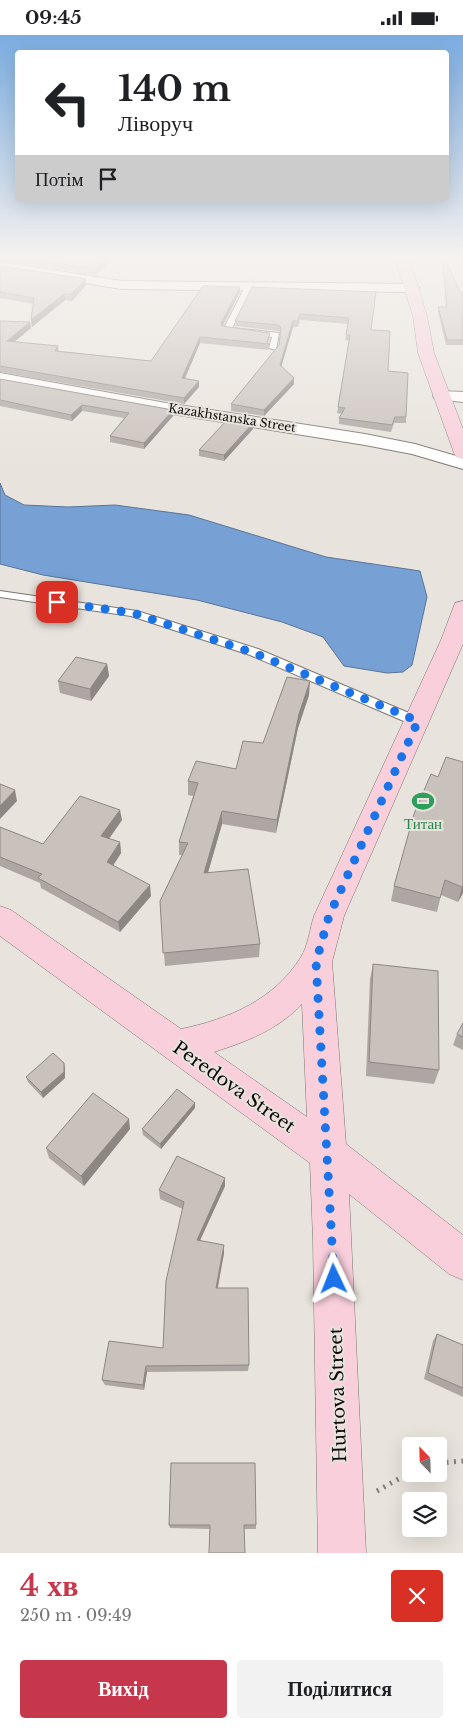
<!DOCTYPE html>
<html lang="uk">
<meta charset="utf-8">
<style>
body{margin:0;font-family:"Libre Baskerville",serif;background:#f2f2f2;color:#202124;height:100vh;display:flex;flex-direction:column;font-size:19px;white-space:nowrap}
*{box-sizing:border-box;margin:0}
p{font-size:16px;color:#757577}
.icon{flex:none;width:28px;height:28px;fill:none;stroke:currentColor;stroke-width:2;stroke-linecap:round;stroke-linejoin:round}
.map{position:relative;height:1518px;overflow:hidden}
.sheet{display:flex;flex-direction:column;background:#fff;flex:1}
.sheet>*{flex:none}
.top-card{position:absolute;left:15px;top:15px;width:434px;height:152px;border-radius:5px;box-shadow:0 5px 20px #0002;background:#fff;color:#202124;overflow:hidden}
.needle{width:32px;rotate:337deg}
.tools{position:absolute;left:402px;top:1402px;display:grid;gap:10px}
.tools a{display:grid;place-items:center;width:45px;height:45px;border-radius:5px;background:#fff;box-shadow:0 5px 20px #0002;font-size:25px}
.pin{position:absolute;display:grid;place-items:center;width:42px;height:42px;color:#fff;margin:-21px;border-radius:10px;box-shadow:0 2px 8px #0006}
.me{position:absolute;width:55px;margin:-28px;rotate:358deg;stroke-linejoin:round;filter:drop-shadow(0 0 4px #0008)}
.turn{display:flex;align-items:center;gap:18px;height:105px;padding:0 20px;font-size:22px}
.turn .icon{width:65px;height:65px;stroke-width:2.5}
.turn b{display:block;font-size:35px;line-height:42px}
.then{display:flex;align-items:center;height:48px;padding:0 20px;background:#0003;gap:10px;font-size:19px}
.round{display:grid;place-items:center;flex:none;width:52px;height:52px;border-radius:5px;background:#f2f2f2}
.overview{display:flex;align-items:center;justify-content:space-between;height:85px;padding:0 20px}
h1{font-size:30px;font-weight:600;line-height:38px;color:#c7374b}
.primary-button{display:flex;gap:10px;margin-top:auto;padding:10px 20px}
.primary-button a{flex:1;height:58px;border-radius:5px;background:#c7374b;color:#fff;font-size:20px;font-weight:600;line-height:58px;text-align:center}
.primary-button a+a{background:#f2f2f2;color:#202124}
.status{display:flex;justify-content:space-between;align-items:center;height:35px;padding:0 25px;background:#fff;direction:ltr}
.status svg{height:14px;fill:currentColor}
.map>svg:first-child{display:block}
</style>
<div class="status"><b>09:45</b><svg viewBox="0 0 49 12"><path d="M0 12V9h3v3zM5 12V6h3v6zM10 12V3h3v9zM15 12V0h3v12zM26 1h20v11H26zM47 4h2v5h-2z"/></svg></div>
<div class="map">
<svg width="463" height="1518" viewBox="0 0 463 1518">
<rect width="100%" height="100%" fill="#e8e3dc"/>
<path fill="#77a1d4" stroke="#587497" d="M0 448 5 460 24 470 68 472 115 470 189 480 326 522 420 536 427 562 412 630 403 637 387 638 344 631 323 602 282 587 197 565 43 540 0 529Z"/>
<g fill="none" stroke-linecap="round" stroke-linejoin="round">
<g stroke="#7c7771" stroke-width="2">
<g id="lane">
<path d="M250 248 254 250 232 293 279 298 276 315 269 313 272 302 227 297 223 295 246 250Z"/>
<path d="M0 556 137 576 258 614 423 684 424 687 423 690H413L250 620 131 581 0 562Z"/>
</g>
</g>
<g stroke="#7c7771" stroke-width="2">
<g id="street">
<path d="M0 227 122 246 413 249 420 253 413 257 122 254 0 235Z"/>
<path d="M0 338 166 368 365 399 415 409 463 423V434L412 419 365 410 166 378 0 348Z"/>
<path d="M441 356 463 357V367L435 364 433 361 435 358Z"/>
</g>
</g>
<g stroke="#7c7771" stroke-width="1">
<g id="secondary">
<path d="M395 223H409L427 281 434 318 463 394V424L456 422 454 418 418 318 413 281Z"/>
<path d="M463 566V609L344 881 332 927 346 1109 463 1200V1245L449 1239 349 1159 366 1518H318L313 1205 310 1128 0 901V871L11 875 181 994C229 984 274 965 301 922 308 911 310 893 314 881L441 605 455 568ZM302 969 307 1082 214 1017C246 1007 279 994 302 969Z"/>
</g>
</g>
<g stroke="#84807b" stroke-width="5" stroke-dasharray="2 5.5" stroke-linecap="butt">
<path d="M439 1428 463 1426"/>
<path d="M377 1456 411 1437"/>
</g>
<use href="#lane" fill="#fff" fill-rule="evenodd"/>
<use href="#street" fill="#fff" fill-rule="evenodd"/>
<use href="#secondary" fill="#f9cfdc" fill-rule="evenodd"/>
</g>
<g fill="#ada6a2">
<path d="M0 223H113L96 240 0 226Z"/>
<path d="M443 227 460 257H463V310H446L438 277V272H446L443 232Z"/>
<path d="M0 231 86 250 72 266 65 265 32 292 31 285 33 269 0 263Z"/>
<path d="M240 252V257L223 291 270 304 268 308 269 309V315L200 308 185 344 199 346V352L184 369 0 337V286L30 287 31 293 14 307 58 311 59 316 151 326Z"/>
<path d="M376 257 371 295 388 336 406 382V388H394L391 397 339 389V383L342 379 337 378 349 306 345 305 348 289 300 285 298 292H293L281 331 294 349 264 381 231 376V369L279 310 280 298 279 296 235 291V286Z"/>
<path d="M0 344 173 375V381L144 414 110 407V401L124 383 82 376 72 386 0 371Z"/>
<path d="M253 394 224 426 199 421V415Z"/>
<path d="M107 629 109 641 91 666 60 658 58 646Z"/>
<path d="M309 660 298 693 276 798 222 789 208 838 260 909 259 922 165 931 160 866 182 820H179V807L193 761 188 760V746L236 734 263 708Z"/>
<path d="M438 742 463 858 458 867 441 860 437 877 391 866 394 851Z"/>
<path d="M122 785 109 804 120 807 121 818 113 831 151 861 120 897 41 853 40 848 0 831V792L43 809Z"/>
<path d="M373 929 439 1035 434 1049 366 1041 370 944Z"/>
<path d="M463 988V1015L453 1010 457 999Z"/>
<path d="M64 1028 65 1034V1043L43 1063 28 1047 26 1042Z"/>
<path d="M195 1068V1073L161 1114 143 1100 142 1094Z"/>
<path d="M130 1094 84 1151 49 1123 46 1113Z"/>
<path d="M225 1143V1151L200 1205 224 1218 218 1253 249 1330 248 1336 147 1337 144 1355 105 1350 102 1345 163 1313 183 1174 160 1164 159 1155Z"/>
<path d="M437 1299 463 1310V1362L424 1344 433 1306Z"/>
<path d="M169 1490H256V1494H210L170 1493Z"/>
</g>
<g fill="#8d8784">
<path d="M107 223H113L96 240V234Z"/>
<path d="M86 244V250L72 266 71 259Z"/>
<path d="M240 252V257L221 294V288Z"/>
<path d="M64 259 65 265 32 292 31 285Z"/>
<path d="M293 286V292L280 336V330Z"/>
<path d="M30 287 31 293 8 312 7 306Z"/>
<path d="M200 302V308L182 349V343Z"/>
<path d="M294 343V349L264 381V375Z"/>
<path d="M199 346V352L184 369V363Z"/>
<path d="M82 370V376L72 386 71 380Z"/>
<path d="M173 375V381L144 414V408Z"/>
<path d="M253 388V394L224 426V420Z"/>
<path d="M107 629 109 641 91 666 90 654Z"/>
<path d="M310 646 309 660 298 693 276 798 277 785 299 679Z"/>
<path d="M15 755 17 766 0 784V771Z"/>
<path d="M120 775 122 785 103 812 101 801Z"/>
<path d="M222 776V789L204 851V838Z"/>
<path d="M120 807 121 818 108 838 107 827Z"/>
<path d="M150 850 151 861 120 897 118 887Z"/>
<path d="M463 851V858L458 867 462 852Z"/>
<path d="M64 1028 65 1034V1043L43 1063 41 1057Z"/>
<path d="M195 1068V1073L161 1114 160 1109Z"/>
<path d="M129 1084 130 1094 84 1151 81 1141Z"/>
<path d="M225 1143V1151L197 1212V1205Z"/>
<path d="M224 1210V1218L216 1260V1253Z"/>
<path d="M146 1331 147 1337 144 1355 143 1350Z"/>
</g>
<g fill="#c9c1bc" stroke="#8d8784">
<path d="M22 223H107L96 234Z"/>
<path d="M446 226 460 257H463V305H447L438 272H447L443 227Z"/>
<path d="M0 231 86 244 71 259H64L31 285 34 263 0 257Z"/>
<path d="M203 251 240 252 221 288 222 291 270 298 267 307 269 309 200 302 182 343 199 346 184 363 0 331V286L30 287 7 306 58 311 55 316 151 326Z"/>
<path d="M252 252 376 257 371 295 390 296 388 336 408 338 406 382H395L392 390 339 383 345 373 338 372 350 300H346L349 283 300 279 298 286H293L280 330 294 343 264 375 231 369 279 310 281 293 279 290 235 286Z"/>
<path d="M0 344 173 375 144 408 110 401 129 378 82 370 71 380 0 365Z"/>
<path d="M228 384 253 388 224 420 199 415Z"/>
<path d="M76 622 107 629 90 654 58 646Z"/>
<path d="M287 642 310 646 299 679 277 785 222 776 204 838 248 834 260 909 163 918 160 866 188 808 179 807 198 748 188 746 196 726 236 734 243 706 263 708Z"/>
<path d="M446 722 463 727V851L462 852 445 845 440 863 394 851 414 779 431 739 438 742Z"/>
<path d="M0 749 15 755 0 771Z"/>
<path d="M80 761 120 775 101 801 120 807 107 827 150 850 118 887 38 843 42 839 0 822V792L43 809Z"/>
<path d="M373 929 438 936 439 1035 369 1027Z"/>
<path d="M463 988V1002L457 999Z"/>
<path d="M53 1018 64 1028V1037L41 1057 26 1042Z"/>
<path d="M177 1054 195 1068 160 1109 142 1094Z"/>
<path d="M93 1058 129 1084 81 1141 46 1113Z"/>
<path d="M177 1121 225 1143 197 1205 224 1210 216 1253H248L249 1330 146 1331 143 1350 102 1345 109 1306 163 1313 166 1246 184 1167 159 1155Z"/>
<path d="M437 1299 463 1310V1353L428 1338Z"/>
<path d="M171 1428H255L256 1490H244L245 1518H209L210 1490H169Z"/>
</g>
<linearGradient id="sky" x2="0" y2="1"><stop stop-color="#7bace0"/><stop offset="0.51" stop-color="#f5f2ef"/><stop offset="1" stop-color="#f5f2ef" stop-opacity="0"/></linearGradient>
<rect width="463" height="436" fill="url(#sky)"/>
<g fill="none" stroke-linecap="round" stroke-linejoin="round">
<path stroke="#1a73e8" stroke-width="9" stroke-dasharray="0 16.2" d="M57 567 133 578 254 618 418 686 329 881 316 927 334 1244"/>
</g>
<defs>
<g id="stadium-bare" transform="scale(1.725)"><path d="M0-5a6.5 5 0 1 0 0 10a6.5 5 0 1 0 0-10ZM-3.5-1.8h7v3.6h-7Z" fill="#2e9e5b" stroke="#e8e3dc" stroke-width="2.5" paint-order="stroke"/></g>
</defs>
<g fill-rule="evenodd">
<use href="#stadium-bare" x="423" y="766"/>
</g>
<g text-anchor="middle" stroke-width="4" stroke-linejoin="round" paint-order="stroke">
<g font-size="12" fill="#0e0c0a" stroke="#e8e3dc">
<text transform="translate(232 383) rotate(9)" y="4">Kazakhstanska Street</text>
</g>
<g font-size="15" fill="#27864d" stroke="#e8e3dc">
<text x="423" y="794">Титан</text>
</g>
<g font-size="18" fill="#0e0c0a" stroke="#e8e3dc">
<text transform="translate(234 1052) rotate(35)" y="6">Peredova Street</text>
<text transform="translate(338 1360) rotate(-92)" y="6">Hurtova Street</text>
</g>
</g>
</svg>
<div class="tools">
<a><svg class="needle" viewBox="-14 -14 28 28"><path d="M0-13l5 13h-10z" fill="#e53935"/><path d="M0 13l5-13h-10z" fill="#757577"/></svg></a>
<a><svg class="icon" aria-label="layers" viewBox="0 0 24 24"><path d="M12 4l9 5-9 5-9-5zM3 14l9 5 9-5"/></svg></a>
</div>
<div class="pin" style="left:57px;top:567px;background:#d93025"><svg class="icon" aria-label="arrive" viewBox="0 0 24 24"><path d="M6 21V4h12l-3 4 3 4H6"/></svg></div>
<svg class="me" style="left:334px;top:1244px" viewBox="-20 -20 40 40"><path d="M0-17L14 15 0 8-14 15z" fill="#1a73e8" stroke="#fff" stroke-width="4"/></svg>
<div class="top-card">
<div class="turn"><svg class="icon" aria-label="left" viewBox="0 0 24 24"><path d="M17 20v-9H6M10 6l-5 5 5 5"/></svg><div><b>140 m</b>Ліворуч</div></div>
<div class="then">Потім<svg class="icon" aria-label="arrive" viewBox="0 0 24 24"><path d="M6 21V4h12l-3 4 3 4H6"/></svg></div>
</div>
</div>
<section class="sheet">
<div class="overview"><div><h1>4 хв</h1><p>250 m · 09:49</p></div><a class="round" style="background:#d93025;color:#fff"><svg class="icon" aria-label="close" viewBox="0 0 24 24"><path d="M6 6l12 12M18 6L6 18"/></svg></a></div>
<div class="primary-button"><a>Вихід</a><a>Поділитися</a></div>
</section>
